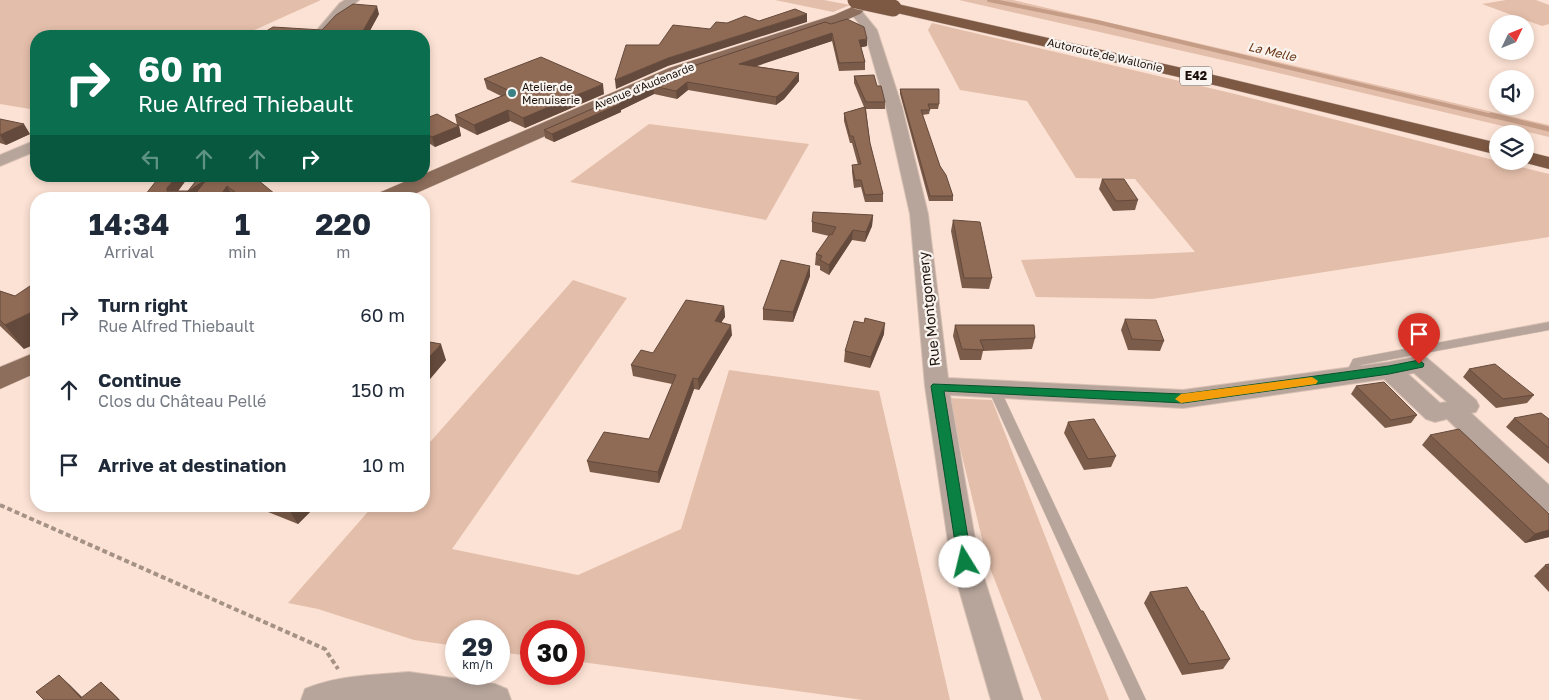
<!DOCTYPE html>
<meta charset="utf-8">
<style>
body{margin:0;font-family:"Golos Text",sans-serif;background:#f6f6f7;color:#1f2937;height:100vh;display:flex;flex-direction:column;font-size:19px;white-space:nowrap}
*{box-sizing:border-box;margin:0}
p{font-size:16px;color:#747a83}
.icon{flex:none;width:28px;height:28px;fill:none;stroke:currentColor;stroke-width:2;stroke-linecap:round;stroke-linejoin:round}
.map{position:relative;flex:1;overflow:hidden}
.side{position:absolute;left:30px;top:192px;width:400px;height:320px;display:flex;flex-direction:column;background:#fff;border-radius:20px;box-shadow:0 2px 8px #0003}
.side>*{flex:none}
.banner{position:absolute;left:30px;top:30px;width:400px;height:152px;border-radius:20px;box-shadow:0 2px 8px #0003;background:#0b6e4f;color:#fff;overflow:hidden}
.needle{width:32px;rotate:47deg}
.buttons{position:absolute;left:1489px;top:15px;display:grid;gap:10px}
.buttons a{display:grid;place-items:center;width:45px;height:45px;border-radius:50%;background:#fff;box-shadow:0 2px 8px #0003;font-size:25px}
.speed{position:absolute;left:445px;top:620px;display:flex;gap:10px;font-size:25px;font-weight:700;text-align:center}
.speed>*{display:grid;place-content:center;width:65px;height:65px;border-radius:50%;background:#fff;box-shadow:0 2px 8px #0003;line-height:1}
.speed small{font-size:12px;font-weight:400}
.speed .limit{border:8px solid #d22;background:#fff;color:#111}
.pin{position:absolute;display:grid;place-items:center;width:42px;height:42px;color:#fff;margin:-51px -21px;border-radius:50% 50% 50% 0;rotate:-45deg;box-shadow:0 0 5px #0007}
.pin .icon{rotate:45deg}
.me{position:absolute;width:55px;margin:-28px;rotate:351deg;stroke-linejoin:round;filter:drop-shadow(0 0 4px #0008)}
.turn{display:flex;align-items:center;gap:18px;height:105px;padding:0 25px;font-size:22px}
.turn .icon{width:65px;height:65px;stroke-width:2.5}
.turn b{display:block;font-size:35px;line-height:42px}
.lanes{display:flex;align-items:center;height:48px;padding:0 25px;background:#0003;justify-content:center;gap:25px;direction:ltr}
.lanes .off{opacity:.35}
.eta{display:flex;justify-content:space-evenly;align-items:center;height:85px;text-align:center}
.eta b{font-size:30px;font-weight:700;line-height:35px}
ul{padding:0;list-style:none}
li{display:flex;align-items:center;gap:15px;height:75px;padding:0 25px}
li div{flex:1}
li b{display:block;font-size:19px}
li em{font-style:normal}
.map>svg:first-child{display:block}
</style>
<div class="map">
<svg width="1549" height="700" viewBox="0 0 1549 700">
<rect width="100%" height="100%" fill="#fce2d4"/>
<g fill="#e3beaa">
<path d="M0 0H321L241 36H36V110L0 104Z"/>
<path d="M775 0H824L850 5 833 12Z"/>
<path d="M959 0H1013L1549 125V137L1240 64Z"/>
<path d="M1506 0H1536L1549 5V24L1542 26 1482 4Z"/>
<path d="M932 23 1231 93 1549 174V237L1152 299 1036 297 1021 260 1195 252 1135 179 1076 178 1027 101 960 90 928 30Z"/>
<path d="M649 124 809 144 766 220 570 182Z"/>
<path d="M573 280 627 298 452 549 578 575 681 529 729 370 879 391 950 700H863L574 661V631H531V656L499 652V631H456V646L414 640 318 609 288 603 373 506H424V449Z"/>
<path d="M948 398 992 400 1109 700H1042L988 563Z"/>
</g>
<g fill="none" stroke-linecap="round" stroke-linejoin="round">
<path stroke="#c59d87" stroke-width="4" d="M989 0 1097 22 1496 117"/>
<path stroke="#c59d87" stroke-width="5" d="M1491 115 1549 129"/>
<g stroke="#d8c0b4" stroke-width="1">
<g id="service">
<path d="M1549 322V330L1361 365 1355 378 1351 379 1345 375 1353 359 1357 358Z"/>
<path d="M995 387 999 388 1001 391 1146 700H1130L989 391 991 388Z"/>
</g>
</g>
<g stroke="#d8c0b4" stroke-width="2">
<g id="minor">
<path d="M345 0H359L348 9 325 36H312L340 3Z"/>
<path d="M855 7 859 8 877 30 902 107 928 214 948 378 1183 390 1389 362 1419 356 1427 358 1476 400 1479 406 1476 412 1471 413 1549 485V512L1539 509 1447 419 1435 422 1426 419 1384 379 1183 408 950 395 979 562 1023 700H991L951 562 925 386 910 214 886 107 864 30 849 11ZM1414 373 1447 402 1440 403 1408 374Z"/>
<path d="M36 140V151L0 166V155Z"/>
<path d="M409 672 495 684 507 689 511 700H301L305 689C338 675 374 675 409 672Z"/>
</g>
</g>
<g stroke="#d8c0b4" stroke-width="1">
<g id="primary">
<path d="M859 0H875L860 14 844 21 681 76 403 199H373L376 194 418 176H424V174L669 68 834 15 850 8Z"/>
<path d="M36 352V373L0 389V367Z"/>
</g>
</g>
<g stroke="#d8c0b4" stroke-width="1">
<g id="motorway">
<path d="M893 3 1218 76 1498 143V155L1218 86 888 11 885 8 888 5Z"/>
<path d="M1525 151 1549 157V169L1518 161H1525Z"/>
</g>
</g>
<path stroke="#a59186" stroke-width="4" stroke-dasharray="5 3" stroke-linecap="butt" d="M0 505 325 649 338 669"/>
<use href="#service" fill="#b7a59b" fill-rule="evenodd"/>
<use href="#minor" fill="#b7a59b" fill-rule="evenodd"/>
<use href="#primary" fill="#8d6d5b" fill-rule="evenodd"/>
<use href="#motorway" fill="#7d5944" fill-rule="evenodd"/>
<g stroke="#d8c0b4" stroke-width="18" stroke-linecap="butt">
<path id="motorway-bridge" d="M856 0 893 8"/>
</g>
<use href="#motorway-bridge" stroke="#7d5944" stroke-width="17"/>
</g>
<g fill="#7b5b49">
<path d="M379 14 367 36H258L322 30Z"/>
<path d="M825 22 867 46 861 47 865 62V70L839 71 832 41 755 66 799 73V81L784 99 776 105 688 90 677 99 654 94 621 110V112L554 142 545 138 544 130 681 70Z"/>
<path d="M854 76 877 86 885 102V109H866L870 143 883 194V202H865L861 187 854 188 852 172V165H858L852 143H850L844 121V113L864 107 854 83Z"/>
<path d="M484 79 604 94 525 128 510 121 477 135 459 126 461 136 435 147 424 140V119L457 125 455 115 501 96 487 89Z"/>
<path d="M900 89 939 104 938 109H930L929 114 922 115 940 166 953 196V201H929L900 94Z"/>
<path d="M0 119 30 134 6 145 0 143Z"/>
<path d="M189 176 178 191H188L200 176 281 199H236L232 196 142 199Z"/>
<path d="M1102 179 1138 200 1135 210 1113 211 1099 189Z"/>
<path d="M873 215 872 226 865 242 852 240 829 275 820 270V266L815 265 816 254 829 236 812 232V222Z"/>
<path d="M953 220 992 278 989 289 962 288 951 231Z"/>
<path d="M810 266V276L793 322 763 320V309Z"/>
<path d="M0 291 15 296 24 349 0 326Z"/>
<path d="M724 306 725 317 721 322 732 335 699 390 694 389 659 483 590 472 587 461 649 439 672 384 633 376 631 365 653 353Z"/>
<path d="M1125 319 1164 341 1160 351 1128 350 1121 330Z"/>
<path d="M955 325 1035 338 1032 349 983 351 981 360H960L953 336Z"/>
<path d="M884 334 870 368 844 362 845 351Z"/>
<path d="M424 341 446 360 430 379 424 378Z"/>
<path d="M1469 369 1534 395 1527 403 1496 408 1463 377Z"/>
<path d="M1356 386 1417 415 1411 423 1385 428 1351 394Z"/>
<path d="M1514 418 1549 419V464L1506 427Z"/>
<path d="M1068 422 1116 456 1111 467 1084 470 1064 433Z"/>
<path d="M1430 435 1549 514V537L1525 543 1422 445Z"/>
<path d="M253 506H316L298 524Z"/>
<path d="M1549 564V592L1534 576 1545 565Z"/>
<path d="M1150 592 1230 659 1223 669 1182 675 1144 603Z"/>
</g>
<g fill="#644a3c">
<path d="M377 6 379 14 367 36H365L363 31Z"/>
<path d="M807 14V22L668 66 616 89 615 80 668 58Z"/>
<path d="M353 31 354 36H349Z"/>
<path d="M832 33V41L739 72V64Z"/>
<path d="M867 39V46L858 48 859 40Z"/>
<path d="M799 73V81L784 99 776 105V97Z"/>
<path d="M687 82 688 90 677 99 676 91Z"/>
<path d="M603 84 604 94 525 128 523 118Z"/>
<path d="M653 86 654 94 621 110V112L554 142 552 134Z"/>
<path d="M508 110 510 121 477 135 474 125Z"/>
<path d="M24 124 30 134 6 145 0 135Z"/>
<path d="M459 126 461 136 435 147 432 137Z"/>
<path d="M177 176H189L173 198 167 191V188Z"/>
<path d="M207 179 196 199H176Z"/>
<path d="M227 186 232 196 230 199H218Z"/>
<path d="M873 215 872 226 865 242 866 232Z"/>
<path d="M853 230 852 240 829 275V265Z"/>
<path d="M810 266V276L793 322V312Z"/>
<path d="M724 306 725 317 715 332V321Z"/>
<path d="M36 310V344L24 349 5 325Z"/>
<path d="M885 323 884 334 870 368 871 357Z"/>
<path d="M731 325 732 335 699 390 698 379Z"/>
<path d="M441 344 446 360 430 379 424 363Z"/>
<path d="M693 378 694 389 659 483 658 472Z"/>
<path d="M292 506H316L298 524 289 510Z"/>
<path d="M1549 530V537L1525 543 1535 534Z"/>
<path d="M59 675 70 685 85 700 81 698Z"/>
<path d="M101 682 112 692 120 700H119Z"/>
</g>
<g fill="#8f6a55" stroke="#644a3c">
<path d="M353 4 377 6 363 31H353L349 36H258L273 27 322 30 336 15Z"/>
<path d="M795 9 807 14 668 58 615 80 626 45H659L673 25 710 29 716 22 727 23 745 16 759 21Z"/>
<path d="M847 19 864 27 867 39 859 40 865 62 839 63 832 33 739 64 799 73 784 91 776 97 687 82 676 91 653 86 618 102 620 104 552 134 544 130 681 70 825 22 831 24Z"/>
<path d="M541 57 603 84 523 118 508 110 474 125 455 115 512 92 484 79Z"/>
<path d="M874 75 877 86H881L885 102H866L854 76Z"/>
<path d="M900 89H939V104H928L930 110H921L940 166 946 175 953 196H930Z"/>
<path d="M865 107 870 143 883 194 865 195 861 180H855L852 165 861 164 853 136H850L844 113Z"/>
<path d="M437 114 459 126 432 137 424 132V119Z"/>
<path d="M0 119 24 124 0 135Z"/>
<path d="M160 176H177L167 188V191H188L200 176H253L281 199H244L227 186 218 199H191L207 179 176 199H142Z"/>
<path d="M1102 179H1124L1138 200 1116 201Z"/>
<path d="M379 196 383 199H374Z"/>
<path d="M813 212 873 215 866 232 853 230 829 265 820 260 822 256 816 254 830 234 832 235 836 227 812 222Z"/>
<path d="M953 220 980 222 992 278H964Z"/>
<path d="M781 260 810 266 793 312 763 309Z"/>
<path d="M30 286 36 288V310L5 325 0 320V291L15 296Z"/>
<path d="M686 300 724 306 715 321 731 325 698 379 693 378 658 472 587 461 604 432 649 439 676 375 631 365 641 350 653 353Z"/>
<path d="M865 318 885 323 871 357 845 351 854 321 864 323Z"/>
<path d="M1125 319 1156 320 1164 341 1132 339Z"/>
<path d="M955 325H1034L1035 338 980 340 984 350 962 349Z"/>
<path d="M424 341 441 344 424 363Z"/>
<path d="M1495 364 1534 395 1503 399 1469 369Z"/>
<path d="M1384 382 1417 415 1391 420 1356 386Z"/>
<path d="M1541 413 1549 419V448L1514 418Z"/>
<path d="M1094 419 1116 456 1088 459 1068 422Z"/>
<path d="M1459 429 1549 514V530L1535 534 1430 435Z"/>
<path d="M280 506H292L289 510Z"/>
<path d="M1549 564V569L1545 565Z"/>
<path d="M1187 587 1201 611H1203L1230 659 1189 664 1150 592Z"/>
<path d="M59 675 81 698 101 682 119 700H44L36 692Z"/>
</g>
<path fill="#0b8043" stroke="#07532c" d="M1419 360 1424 364 1423 367 1389 374 1183 403 944 391 972 562 970 567 965 568 960 567 958 562 931 386 933 384 1183 394 1389 366Z"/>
<path fill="#f59e0b" d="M1312 377 1318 381 1316 384 1181 403 1175 399 1181 394Z"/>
<circle fill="#3a8286" stroke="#faf4f0" stroke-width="2" cx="512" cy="93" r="5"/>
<g text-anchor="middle" stroke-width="4.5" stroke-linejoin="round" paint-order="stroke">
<g font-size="11" fill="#1b100a" stroke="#faf4f0">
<text transform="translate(1105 55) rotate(13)" y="4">Autoroute de Wallonie</text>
<text transform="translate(644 86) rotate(-22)" y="4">Avenue d'Audenarde</text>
</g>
<g font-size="11" fill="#1b100a" stroke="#faf4f0" text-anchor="start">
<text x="522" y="91">Atelier de<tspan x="522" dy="13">Menuiserie</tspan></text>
</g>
<g font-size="12" font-style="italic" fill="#6a3514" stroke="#faf4f0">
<text transform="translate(1272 52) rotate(13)" y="4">La Melle</text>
</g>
<rect fill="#faf4f0" stroke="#5e544f" stroke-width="1" x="1180" y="66.5" width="32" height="19" rx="4"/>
<g font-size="12" font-weight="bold" fill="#1b100a">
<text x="1196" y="80">E42</text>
</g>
<g font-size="14" fill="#1b100a" stroke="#faf4f0">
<text transform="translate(929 309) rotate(-96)" y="5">Rue Montgomery</text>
</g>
</g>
</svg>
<div class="buttons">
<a><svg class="needle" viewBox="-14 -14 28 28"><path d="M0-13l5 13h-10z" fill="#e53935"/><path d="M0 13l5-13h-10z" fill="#747a83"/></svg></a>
<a><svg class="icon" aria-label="sound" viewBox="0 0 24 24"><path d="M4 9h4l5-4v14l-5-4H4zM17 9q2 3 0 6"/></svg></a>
<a><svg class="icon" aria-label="layers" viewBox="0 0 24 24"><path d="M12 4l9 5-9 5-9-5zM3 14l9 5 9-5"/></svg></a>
</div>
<div class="speed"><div>29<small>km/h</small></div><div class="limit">30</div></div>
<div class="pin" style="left:1419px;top:364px;background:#d93025"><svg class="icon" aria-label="arrive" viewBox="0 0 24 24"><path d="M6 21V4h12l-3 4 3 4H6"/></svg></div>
<svg class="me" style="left:965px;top:562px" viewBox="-20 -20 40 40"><circle r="19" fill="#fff"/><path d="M0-13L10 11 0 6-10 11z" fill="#0b8043"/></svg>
<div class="banner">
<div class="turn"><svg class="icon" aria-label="right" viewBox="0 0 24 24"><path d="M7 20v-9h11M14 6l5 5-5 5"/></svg><div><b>60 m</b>Rue Alfred Thiebault</div></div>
<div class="lanes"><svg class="icon off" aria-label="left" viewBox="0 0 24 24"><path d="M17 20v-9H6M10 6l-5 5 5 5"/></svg><svg class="icon off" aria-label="ahead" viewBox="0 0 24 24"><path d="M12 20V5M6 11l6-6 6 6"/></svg><svg class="icon off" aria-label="ahead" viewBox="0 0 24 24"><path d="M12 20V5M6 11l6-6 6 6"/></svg><svg class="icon" aria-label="right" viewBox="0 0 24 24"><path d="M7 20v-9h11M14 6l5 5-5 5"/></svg></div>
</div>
<section class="side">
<div class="eta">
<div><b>14:34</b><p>Arrival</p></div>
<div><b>1</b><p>min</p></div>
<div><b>220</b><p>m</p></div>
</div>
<ul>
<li><svg class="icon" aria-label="right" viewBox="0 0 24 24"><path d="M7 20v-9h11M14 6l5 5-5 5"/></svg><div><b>Turn right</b><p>Rue Alfred Thiebault</p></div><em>60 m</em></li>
<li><svg class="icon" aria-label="ahead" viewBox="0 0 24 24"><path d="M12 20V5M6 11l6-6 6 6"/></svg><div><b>Continue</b><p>Clos du Château Pellé</p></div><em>150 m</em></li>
<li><svg class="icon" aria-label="arrive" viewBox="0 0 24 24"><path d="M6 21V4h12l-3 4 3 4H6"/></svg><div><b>Arrive at destination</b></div><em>10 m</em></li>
</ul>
</section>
</div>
